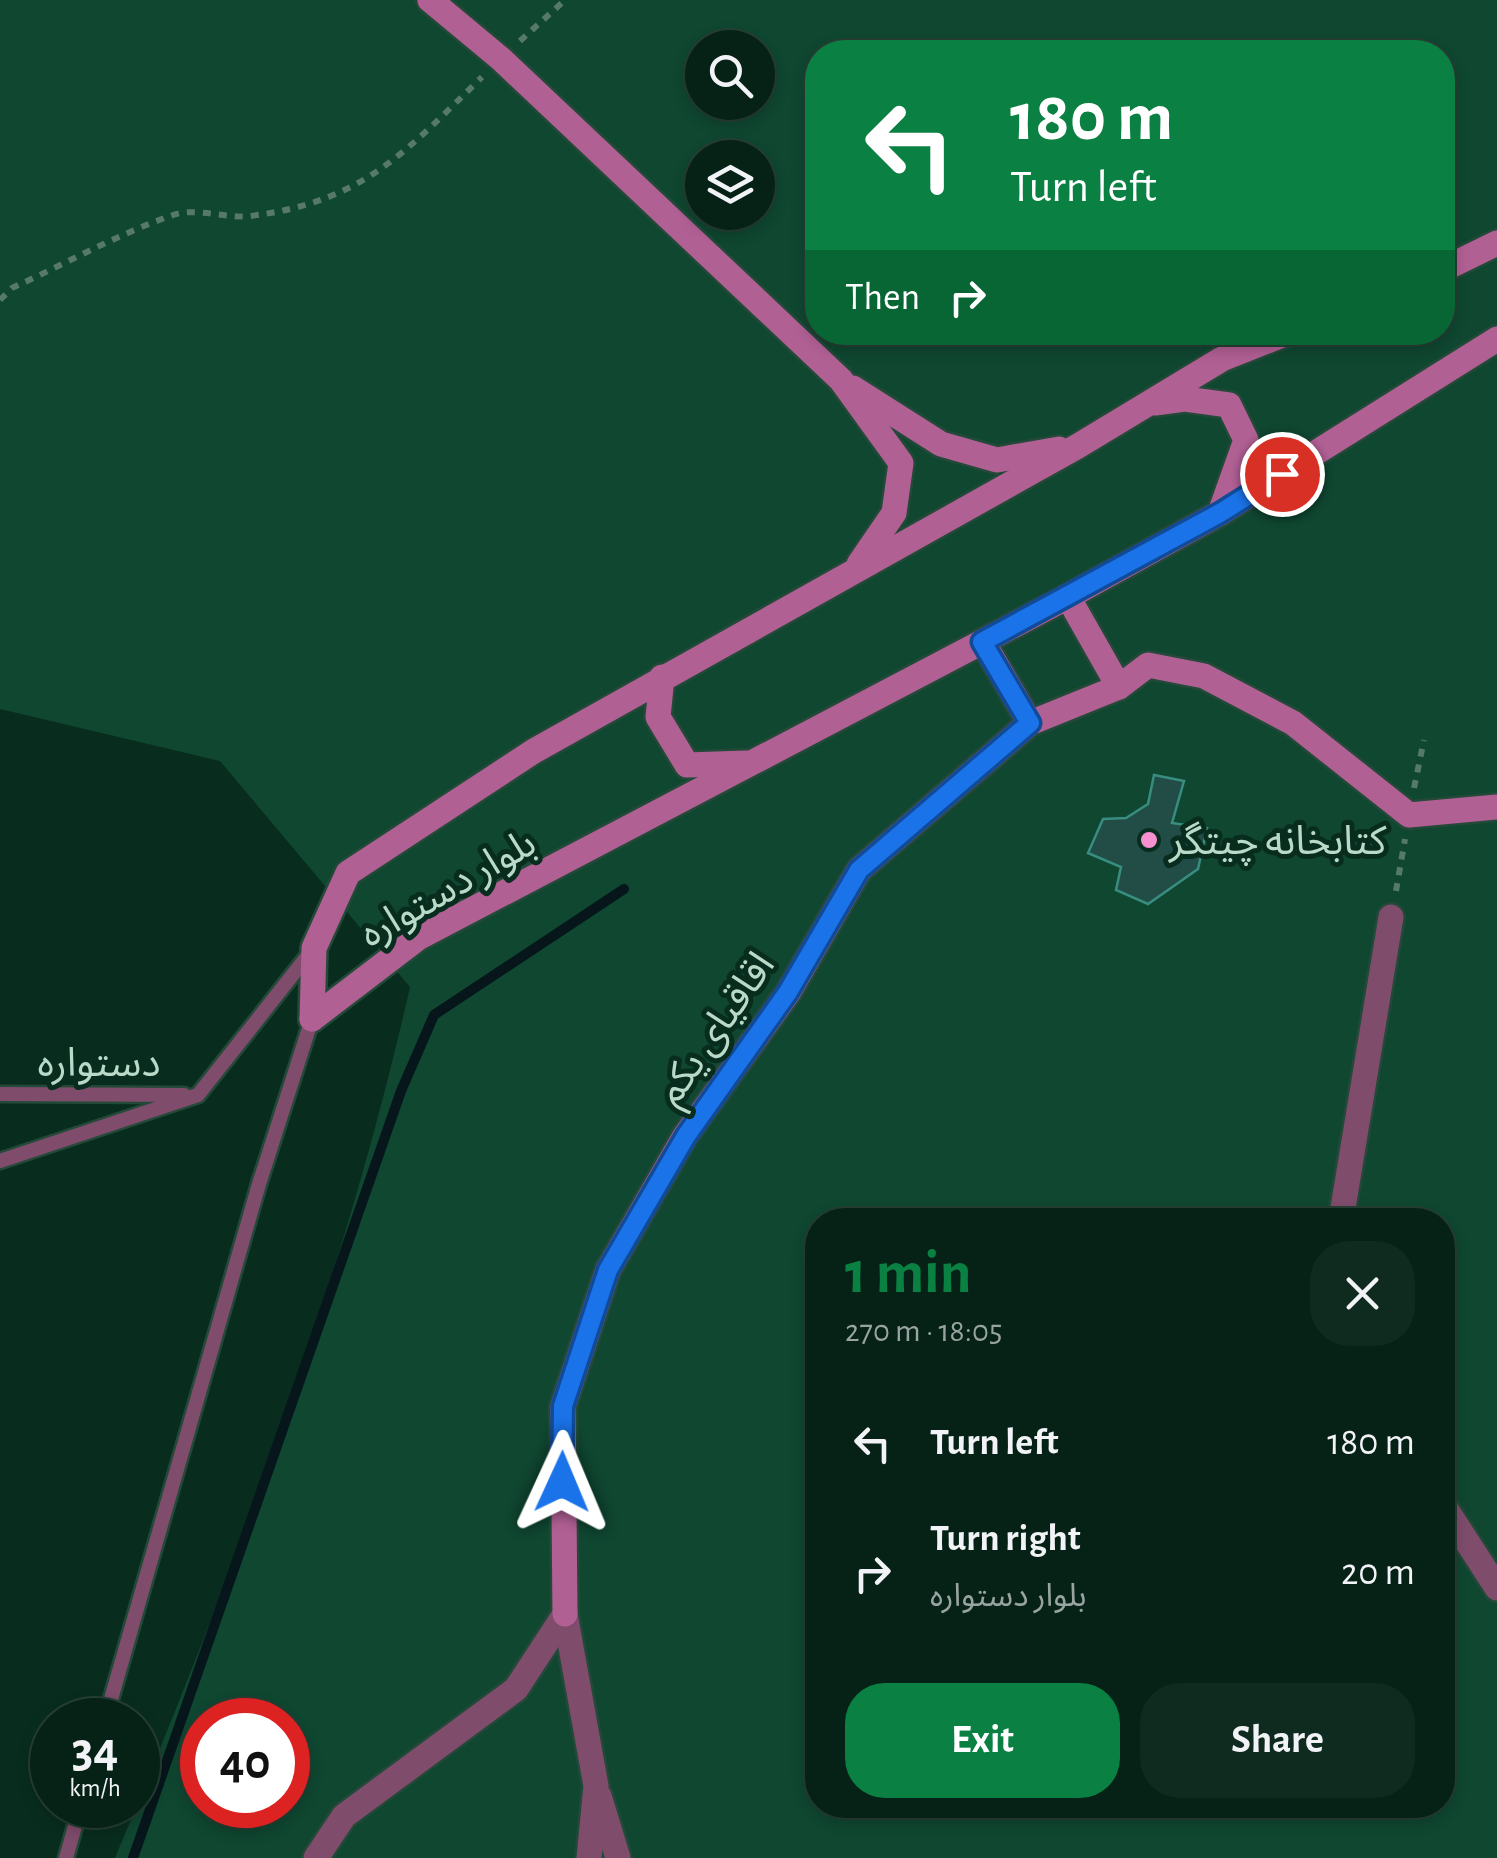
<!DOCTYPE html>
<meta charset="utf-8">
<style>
body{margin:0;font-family:"Alegreya Sans","Noto Sans Arabic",sans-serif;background:#0f2a1f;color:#f1f3f6;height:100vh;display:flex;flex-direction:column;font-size:38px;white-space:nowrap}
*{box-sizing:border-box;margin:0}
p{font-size:32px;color:#98a4a1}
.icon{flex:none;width:55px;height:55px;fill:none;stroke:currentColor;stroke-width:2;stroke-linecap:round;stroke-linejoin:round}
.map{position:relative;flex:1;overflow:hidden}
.details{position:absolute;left:805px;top:1208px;width:650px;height:610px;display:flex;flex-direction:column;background:#062216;border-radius:40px;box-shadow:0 5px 15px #0003,0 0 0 2px #273f35}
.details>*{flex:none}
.hud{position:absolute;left:805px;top:40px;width:650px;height:305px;border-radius:40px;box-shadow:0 5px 15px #0003,0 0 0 2px #273f35;background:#0b8043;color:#fff;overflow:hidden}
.controls{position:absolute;left:685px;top:30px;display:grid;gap:20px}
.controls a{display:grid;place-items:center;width:90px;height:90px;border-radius:50%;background:#062216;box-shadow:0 5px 15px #0003,0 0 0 2px #273f35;font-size:50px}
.speed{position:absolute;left:30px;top:1698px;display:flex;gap:20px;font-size:50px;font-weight:700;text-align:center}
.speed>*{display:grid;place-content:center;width:130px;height:130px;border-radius:50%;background:#062216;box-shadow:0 5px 15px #0003,0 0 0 2px #273f35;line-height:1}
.speed small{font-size:25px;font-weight:400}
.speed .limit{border:15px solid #d22;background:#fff;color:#111}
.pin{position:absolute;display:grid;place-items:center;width:85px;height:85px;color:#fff;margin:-42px;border:5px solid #fff;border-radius:50%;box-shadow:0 2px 10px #0007}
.me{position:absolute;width:110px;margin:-55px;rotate:1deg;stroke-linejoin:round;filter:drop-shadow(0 0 8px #0008)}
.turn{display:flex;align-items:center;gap:35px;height:210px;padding:0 40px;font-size:45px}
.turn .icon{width:130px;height:130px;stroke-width:2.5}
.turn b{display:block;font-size:70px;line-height:85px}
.then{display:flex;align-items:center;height:95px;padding:0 40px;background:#0003;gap:20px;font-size:38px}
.round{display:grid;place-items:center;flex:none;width:105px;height:105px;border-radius:40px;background:#0f2a1f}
.headline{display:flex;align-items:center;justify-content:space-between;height:170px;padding:0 40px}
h1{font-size:60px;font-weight:600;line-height:75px;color:#0b8043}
.action{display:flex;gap:20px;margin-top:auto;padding:20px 40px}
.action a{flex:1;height:115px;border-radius:40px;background:#0b8043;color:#fff;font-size:40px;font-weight:600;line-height:115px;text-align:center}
.action a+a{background:#0f2a1f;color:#f1f3f6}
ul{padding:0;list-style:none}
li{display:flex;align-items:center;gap:30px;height:130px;padding:0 40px}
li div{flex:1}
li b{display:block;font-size:38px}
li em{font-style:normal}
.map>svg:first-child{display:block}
</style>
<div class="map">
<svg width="1497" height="1858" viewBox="0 0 1497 1858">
<rect width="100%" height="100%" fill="#082d1e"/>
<path fill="#0f4731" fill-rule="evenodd" d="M0 0H1497V1858H115C233 1575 342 1287 410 987L220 761 0 709ZM702 48H758V102H702ZM818 52H1442V332H818ZM702 158H758V212H702ZM818 1220H1442V1805H818ZM202 1720H288V1805H202Z"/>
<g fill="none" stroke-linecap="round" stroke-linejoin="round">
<path stroke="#06161b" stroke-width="10" d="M133 1858 401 1091 434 1015 624 889"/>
</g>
<path fill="#224c46" stroke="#388d80" stroke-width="2.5" d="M1154 775 1184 781 1172 823 1207 828 1198 869 1148 904 1116 890 1121 867 1088 853 1103 819 1126 818 1148 804Z"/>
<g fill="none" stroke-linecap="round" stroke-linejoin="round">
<g stroke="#244939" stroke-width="19">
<g id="lane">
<path d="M0 1094 184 1095"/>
<path d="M0 1161 198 1095 313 949"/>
<path d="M105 1720 259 1184 312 1019"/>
<path d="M66 1858 81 1805"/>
</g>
</g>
<g stroke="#244939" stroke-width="30">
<g id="street">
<path d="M1341 1220 1391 917"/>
<path d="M1442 1503 1497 1588"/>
<path d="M565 1614 596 1786 589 1858"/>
<path d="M599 1796 618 1858"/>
<path d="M316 1858 344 1816 516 1689 565 1614"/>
</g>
</g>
<g stroke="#244939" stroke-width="30">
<g id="secondary">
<path d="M430 0 501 59 841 380 901 463 894 513 859 564"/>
<path d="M1442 270 1497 243"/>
<path d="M853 388 941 444 997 460 1059 449"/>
<path d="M1155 403 1185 399 1229 405 1246 440 1220 513"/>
<path d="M1068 597 1119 687"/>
<path d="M983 642 1030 723"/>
<path d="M662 677 658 717 687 765 746 763"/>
<path d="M312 1019 418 938 1068 597 1220 513 1497 339"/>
<path d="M312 1019 314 948 348 873 534 751 1078 446 1222 359 1290 332"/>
<path d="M565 1614 563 1406 608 1270 685 1136 788 993 859 870 1030 723 1119 687 1148 665 1204 676 1293 723 1409 815 1497 807"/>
</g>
</g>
<g stroke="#567969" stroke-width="6" stroke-dasharray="8 8" stroke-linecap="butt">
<path d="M520 41 565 0"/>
<path d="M0 300 12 288C65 264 118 234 173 215 196 207 226 219 250 216 364 202 405 152 482 77"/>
<path d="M1414 788 1424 740"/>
<path d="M1396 891 1405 839"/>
</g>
<use href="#lane" stroke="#7f4c6c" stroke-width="14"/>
<use href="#street" stroke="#7f4c6c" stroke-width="25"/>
<use href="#secondary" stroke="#b16094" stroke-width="25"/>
</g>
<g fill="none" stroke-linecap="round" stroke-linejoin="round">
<g stroke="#114b97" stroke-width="25">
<path id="route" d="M562 1482 563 1406 608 1270 686 1136 788 992 859 870 1030 723 982 642 1220 513 1282 474"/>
</g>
<use href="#route" stroke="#1a73e8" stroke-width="18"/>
</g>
<circle fill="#f590d1" stroke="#082d1e" stroke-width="4" cx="1149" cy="840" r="10"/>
<g text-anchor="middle" stroke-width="10" stroke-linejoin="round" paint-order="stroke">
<g font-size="40" fill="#badac9" stroke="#082d1e" text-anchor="start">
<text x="1169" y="854">کتابخانه چیتگر</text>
</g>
<g font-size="40" fill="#badac9" stroke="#082d1e">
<text transform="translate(447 887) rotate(-30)" y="14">بلوار دستواره</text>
<text transform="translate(714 1028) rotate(-55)" y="14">اقاقیای یکم</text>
<text x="99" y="1076">دستواره</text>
</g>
</g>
</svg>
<div class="controls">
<a><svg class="icon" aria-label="search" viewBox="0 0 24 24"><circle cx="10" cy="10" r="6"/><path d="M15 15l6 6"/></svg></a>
<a><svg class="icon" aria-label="layers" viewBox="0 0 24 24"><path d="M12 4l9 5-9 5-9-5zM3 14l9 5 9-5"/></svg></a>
</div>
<div class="speed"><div>34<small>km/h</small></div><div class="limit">40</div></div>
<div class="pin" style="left:1282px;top:474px;background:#d93025"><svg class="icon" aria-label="arrive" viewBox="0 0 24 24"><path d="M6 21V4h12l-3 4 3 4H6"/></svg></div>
<svg class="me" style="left:562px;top:1482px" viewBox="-20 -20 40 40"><path d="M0-17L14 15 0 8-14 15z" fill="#1a73e8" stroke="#fff" stroke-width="4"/></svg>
<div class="hud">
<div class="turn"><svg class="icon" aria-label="left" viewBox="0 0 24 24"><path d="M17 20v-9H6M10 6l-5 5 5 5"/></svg><div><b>180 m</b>Turn left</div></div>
<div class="then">Then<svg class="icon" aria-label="right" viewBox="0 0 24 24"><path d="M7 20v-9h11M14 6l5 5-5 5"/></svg></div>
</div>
<section class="details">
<div class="headline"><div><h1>1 min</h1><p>270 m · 18:05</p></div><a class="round"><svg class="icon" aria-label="close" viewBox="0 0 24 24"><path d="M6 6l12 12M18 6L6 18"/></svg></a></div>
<ul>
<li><svg class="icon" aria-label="left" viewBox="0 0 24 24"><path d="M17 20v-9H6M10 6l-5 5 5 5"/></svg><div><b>Turn left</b></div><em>180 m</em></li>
<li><svg class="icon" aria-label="right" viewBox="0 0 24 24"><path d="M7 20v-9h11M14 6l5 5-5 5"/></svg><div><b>Turn right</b><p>بلوار دستواره</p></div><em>20 m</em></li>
</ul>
<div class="action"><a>Exit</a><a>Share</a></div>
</section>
</div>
